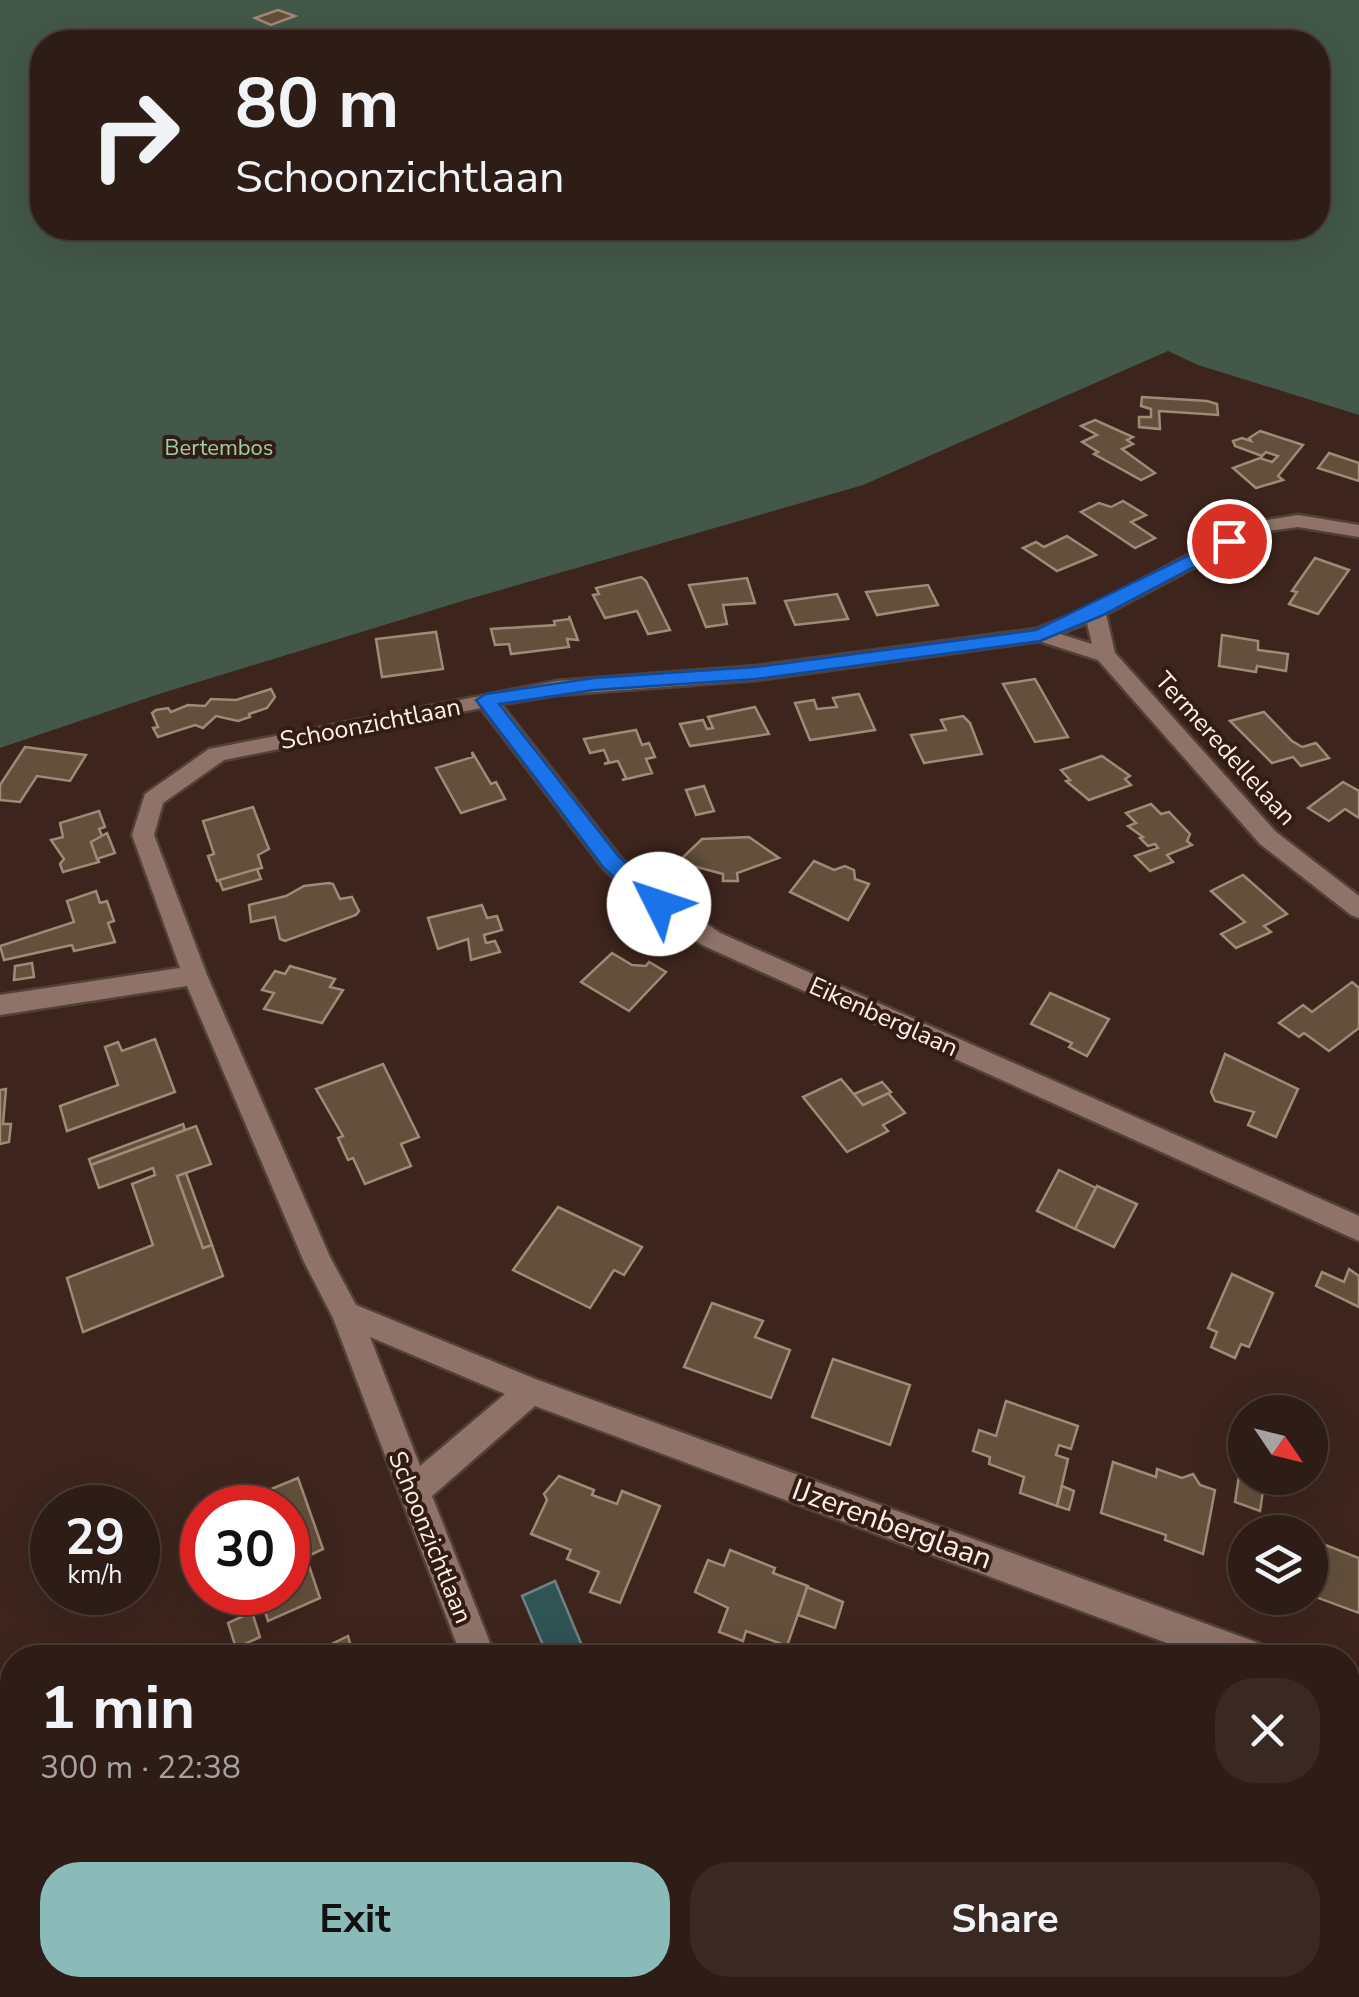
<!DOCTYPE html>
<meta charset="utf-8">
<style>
body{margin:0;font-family:"Nunito Sans",sans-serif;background:#3a2923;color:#f1f3f6;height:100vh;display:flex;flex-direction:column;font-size:38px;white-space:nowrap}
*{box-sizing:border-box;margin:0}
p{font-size:32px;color:#a7a1a1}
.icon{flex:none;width:55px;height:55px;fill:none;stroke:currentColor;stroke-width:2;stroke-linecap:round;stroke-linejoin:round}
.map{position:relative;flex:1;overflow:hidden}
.sheet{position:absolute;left:0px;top:1645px;width:1360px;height:352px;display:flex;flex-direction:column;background:#2e1c16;border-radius:40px 40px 0 0;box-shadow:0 10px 40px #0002,0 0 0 2px #493a35}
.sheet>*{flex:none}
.hud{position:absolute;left:30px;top:30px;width:1300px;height:210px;border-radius:40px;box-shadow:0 10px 40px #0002,0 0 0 2px #493a35;background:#2e1c16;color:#f1f3f6;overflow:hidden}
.needle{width:65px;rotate:125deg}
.fabs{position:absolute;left:1228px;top:1395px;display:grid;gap:20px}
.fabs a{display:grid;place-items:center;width:100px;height:100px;border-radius:50%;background:#2e1c16;box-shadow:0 10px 40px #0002,0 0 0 2px #493a35;font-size:50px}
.speed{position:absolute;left:30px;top:1485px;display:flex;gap:20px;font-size:50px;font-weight:700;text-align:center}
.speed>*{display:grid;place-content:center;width:130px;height:130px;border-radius:50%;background:#2e1c16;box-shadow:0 10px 40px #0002,0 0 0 2px #493a35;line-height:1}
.speed small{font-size:25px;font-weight:400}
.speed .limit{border:15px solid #d22;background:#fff;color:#111}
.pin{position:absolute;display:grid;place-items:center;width:85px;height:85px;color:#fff;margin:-42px;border:5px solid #fff;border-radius:50%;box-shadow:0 2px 10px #0007}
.me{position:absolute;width:110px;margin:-55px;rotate:311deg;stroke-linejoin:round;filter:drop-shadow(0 0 8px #0008)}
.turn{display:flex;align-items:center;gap:35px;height:210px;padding:0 40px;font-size:45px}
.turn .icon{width:130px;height:130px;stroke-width:2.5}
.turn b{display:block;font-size:70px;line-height:85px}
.round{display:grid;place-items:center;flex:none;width:105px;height:105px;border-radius:40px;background:#3a2923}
.summary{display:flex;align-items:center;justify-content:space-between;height:170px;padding:0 40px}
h1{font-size:60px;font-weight:700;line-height:75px}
.primary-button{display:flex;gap:20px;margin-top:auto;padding:20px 40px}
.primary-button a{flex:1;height:115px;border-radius:40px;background:#8bbbb9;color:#111;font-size:40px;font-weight:700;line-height:115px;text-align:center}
.primary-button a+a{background:#3a2923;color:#f1f3f6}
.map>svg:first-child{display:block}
</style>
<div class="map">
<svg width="1359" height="1997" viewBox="0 0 1359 1997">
<rect width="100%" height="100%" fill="#3d251d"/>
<path fill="#435848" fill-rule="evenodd" d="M0 0H1359V415L1198 365 1168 351 863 485 469 599 159 694 0 748ZM42 42H1318V228H42Z"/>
<path fill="#305354" stroke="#6e8281" stroke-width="2.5" d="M555 1581 583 1648 562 1657H548L522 1596Z"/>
<g fill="#634f3b" stroke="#9f8a76" stroke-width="2.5">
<path d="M278 10 295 16 271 25 255 18Z"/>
<path d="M1142 397 1207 401 1217 404 1218 415 1159 411 1160 429 1139 427V417H1151V409L1141 406Z"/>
<path d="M1095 420 1133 437 1127 440 1133 444 1122 449 1155 473 1141 480 1094 454 1098 452 1082 442 1097 435 1081 426Z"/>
<path d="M1260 431 1303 445 1278 476 1283 480 1256 488 1233 468 1260 458 1272 462 1278 456 1266 452 1262 456 1235 446 1233 441 1242 438 1251 441 1249 438Z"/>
<path d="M1329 453 1359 463V481L1318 468Z"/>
<path d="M1123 501 1146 515 1131 522 1155 538 1135 548 1081 512 1099 503 1111 507Z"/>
<path d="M1067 536 1096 555 1057 571 1023 548 1036 542 1044 547Z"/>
<path d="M1315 558 1349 570 1318 614 1289 604 1297 592 1292 591Z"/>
<path d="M641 577 646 581 670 630 648 634 637 611 605 618 593 595 599 594 596 588Z"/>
<path d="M747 578 755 603 723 605 727 624 706 627 689 585Z"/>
<path d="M928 585 938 605 877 615 866 592Z"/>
<path d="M837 594 848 619 795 625 785 601Z"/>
<path d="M569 616 578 640 567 639 569 647 511 654 509 644 495 645 491 629 555 625 554 621 570 619Z"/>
<path d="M436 632 443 669 382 677 376 639Z"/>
<path d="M1222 635 1258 641V650L1288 654 1286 671 1257 666 1256 672 1219 666Z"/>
<path d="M1035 679 1068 737 1035 742 1003 684Z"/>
<path d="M271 689 275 697 267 708 249 714 250 717 238 721 216 716 203 728 195 725 158 737 153 728 158 727 152 713 156 710 168 708 171 712 188 705 205 706 211 699 236 700Z"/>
<path d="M859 694 875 730 810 740 795 703 814 700 817 709 837 707 833 698Z"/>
<path d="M755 707 769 734 690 746 680 724 703 720 707 729 713 728 708 717Z"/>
<path d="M1264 712 1292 741 1302 747 1316 743 1329 758 1301 766 1293 757 1272 763 1230 721Z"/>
<path d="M963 716 970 723 982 754 924 763 911 735 946 730 941 720Z"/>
<path d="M636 730 642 745 649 743 655 757 646 759 652 773 622 780 626 778 618 761 604 764 609 762 604 750 590 753 584 739Z"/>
<path d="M25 747 86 755 70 781 37 776 20 802 0 800V785Z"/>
<path d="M472 752 491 784 496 782 505 799 461 813 436 768 473 757Z"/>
<path d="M1102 756 1126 773 1130 776 1125 779 1131 785 1089 800 1066 781 1070 780 1061 770Z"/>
<path d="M1343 782 1359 791V818L1345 809 1329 821 1308 808Z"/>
<path d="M704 786 714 811 696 815 686 790Z"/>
<path d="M1151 804 1161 814 1169 812 1190 834 1187 841 1192 845 1167 855 1173 862 1150 871 1135 856 1158 848 1155 844 1148 846 1140 838 1143 837 1128 826 1136 823 1126 813Z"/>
<path d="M253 807 269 849 258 855 262 868 217 881 208 856 214 854 203 821Z"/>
<path d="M99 811 105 827 99 829 103 838 91 842 99 862 63 872 60 864 64 859 51 840 63 837 60 823Z"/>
<path d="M107 833 115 853 97 859 91 842Z"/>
<path d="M749 837 779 858 737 873 738 881H723V874L678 862 702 839Z"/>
<path d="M814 861 834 870 845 866 854 870 855 879 869 884 848 920 790 892Z"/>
<path d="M257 869 261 879 223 890 219 880Z"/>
<path d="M1243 875 1287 914 1264 926 1271 932 1236 948 1221 934 1245 922 1211 891Z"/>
<path d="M329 883 333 884 340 899 352 897 359 911 356 915 285 941 280 939 275 917 251 922 249 905 286 896 304 886Z"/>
<path d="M96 891 100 903 107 901 114 921 108 923 115 942 74 951 72 945 4 960 0 946 74 922 67 901Z"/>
<path d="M482 905 487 918 497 916 502 930 484 935 486 943 495 941 500 952 471 960 468 939 438 949 428 918Z"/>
<path d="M612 953 632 965 646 966 649 962 666 972 629 1011 581 982Z"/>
<path d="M32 963 34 977 14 980 15 966Z"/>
<path d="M290 966 335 979 330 987 343 990 322 1023 264 1009 274 993 262 990 275 971 285 974Z"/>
<path d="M1352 982 1359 988V1028L1329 1051 1304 1033 1299 1037 1279 1023 1303 1005 1312 1012Z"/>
<path d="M1050 993 1109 1019 1087 1056 1069 1047 1072 1043 1031 1024Z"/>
<path d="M155 1039 175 1092 67 1131 60 1106 118 1085 105 1047 118 1042 122 1051Z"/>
<path d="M1225 1054 1298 1089 1276 1137 1248 1125 1254 1112 1215 1101 1211 1092Z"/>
<path d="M383 1064 419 1137 401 1144 411 1166 365 1184 353 1158 348 1160 338 1138 343 1136 316 1089Z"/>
<path d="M841 1079 863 1105 888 1093 905 1113 883 1125 888 1131 847 1152 803 1097Z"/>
<path d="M882 1082 891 1092 863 1105 854 1094Z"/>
<path d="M6 1089 3 1124H11L9 1142 0 1144V1090Z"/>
<path d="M183 1124 185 1130 91 1165 89 1159Z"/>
<path d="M196 1126 211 1164 177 1176 203 1248 212 1245 223 1276 83 1332 67 1278 153 1245 132 1184 155 1175 153 1168 99 1188 91 1165Z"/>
<path d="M1059 1170 1096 1188 1075 1229 1037 1211Z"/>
<path d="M186 1173 212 1245 203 1248 177 1176Z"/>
<path d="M1097 1186 1137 1204 1114 1247 1075 1229Z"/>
<path d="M558 1207 642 1247 624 1275 614 1270 590 1308 513 1270Z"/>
<path d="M1349 1269 1359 1276V1307L1316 1286 1322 1272 1344 1282Z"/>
<path d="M1232 1274 1273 1293 1249 1347 1241 1344 1235 1358 1211 1347 1217 1332 1208 1328Z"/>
<path d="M712 1303 763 1321 755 1337 790 1350 771 1398 684 1367Z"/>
<path d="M833 1359 910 1385 890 1445 812 1417Z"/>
<path d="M1006 1401 1078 1426 1071 1449 1059 1445 1056 1455 1068 1459 1057 1506 1020 1493 1024 1477 989 1464 990 1457 973 1451 979 1430 996 1436Z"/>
<path d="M1113 1462 1156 1477 1157 1469 1182 1478 1193 1474 1200 1485 1215 1490 1203 1554 1165 1540 1166 1535 1101 1513Z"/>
<path d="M1240 1469 1245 1471V1478H1265L1260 1511 1235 1502Z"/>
<path d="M559 1476 594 1490 592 1495 617 1504 622 1491 660 1506 620 1603 590 1592 599 1572 567 1559 571 1550 531 1534 547 1500 544 1494Z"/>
<path d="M298 1478 323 1549 306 1557 320 1598 268 1621 259 1592H288V1508H256L252 1497Z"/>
<path d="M1062 1486 1074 1491 1069 1510 1057 1506Z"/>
<path d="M1310 1539 1359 1558V1613L1310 1595Z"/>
<path d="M730 1550 775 1568 773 1573 808 1586 787 1646 746 1631 743 1641 719 1632 728 1608 695 1592 708 1560 724 1566Z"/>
<path d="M807 1587 843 1602 835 1628 798 1615Z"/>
<path d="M252 1612 260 1637 236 1648 228 1623Z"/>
<path d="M348 1636 354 1658H303Z"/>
<path d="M388 1985H535L546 1997H399Z"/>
</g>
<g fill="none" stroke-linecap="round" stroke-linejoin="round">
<g stroke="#534038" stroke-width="5">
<g id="minor">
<path d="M1298 515 1359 525V537L1298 527 1261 532 1106 614 1115 653 1276 832 1359 896V918L1351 915 1260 844 1098 660 1039 641 757 680 557 695 501 704 620 857 651 886 720 933 1359 1216V1241L702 945 635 898 604 869 481 708 224 760 163 803 154 835 207 975 330 1257 356 1305 538 1380 1253 1641 1265 1646 1270 1658H1207L535 1406 432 1496 496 1658H462L333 1318 304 1262 187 986 0 1015V995L180 968 132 835 145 794 209 749 557 681 757 666 1036 629 1088 608 1249 523ZM1087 623 1092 644 1060 634ZM370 1337 505 1394 420 1466Z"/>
<path d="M1348 1675 1359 1680V1714L1348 1709Z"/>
<path d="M693 1985H740L745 1997H698Z"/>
</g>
</g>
<use href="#minor" fill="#8f7369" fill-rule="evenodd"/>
</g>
<path fill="#1a73e8" stroke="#114b97" stroke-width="2.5" d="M1229 536 1235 537V545L1101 616 1040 641 756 679 594 690 499 704 619 857 666 899 670 904 666 910H651L604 868 476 700 486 694 594 678 756 667 1036 630Z"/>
<g text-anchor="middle" stroke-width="8" stroke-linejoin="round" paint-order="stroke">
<g font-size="22" fill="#9dceab" stroke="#321c13">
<text x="219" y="455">Bertembos</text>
</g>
<g font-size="25" fill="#fdf0eb" stroke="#321c13">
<text transform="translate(370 723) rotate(-11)" y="9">Schoonzichtlaan</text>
<text transform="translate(1226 748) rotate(48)" y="9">Termeredellelaan</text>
<text transform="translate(884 1016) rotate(24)" y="9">Eikenberglaan</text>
<text transform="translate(431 1537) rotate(68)" y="9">Schoonzichtlaan</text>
</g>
<g font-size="30" fill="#fdf0eb" stroke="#321c13">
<text transform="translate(892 1524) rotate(20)" y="10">IJzerenberglaan</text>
</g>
</g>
</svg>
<div class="fabs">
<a><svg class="needle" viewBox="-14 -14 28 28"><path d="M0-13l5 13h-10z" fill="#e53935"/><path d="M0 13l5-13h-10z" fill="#a7a1a1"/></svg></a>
<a><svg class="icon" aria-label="layers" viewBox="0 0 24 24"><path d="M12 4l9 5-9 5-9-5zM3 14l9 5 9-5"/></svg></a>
</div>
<div class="speed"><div>29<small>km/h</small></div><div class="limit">30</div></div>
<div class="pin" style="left:1229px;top:541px;background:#d93025"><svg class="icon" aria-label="arrive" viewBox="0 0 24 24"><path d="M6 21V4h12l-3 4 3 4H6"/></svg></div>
<svg class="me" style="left:659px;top:904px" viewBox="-20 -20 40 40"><circle r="19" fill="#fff"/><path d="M0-13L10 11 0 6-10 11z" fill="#1a73e8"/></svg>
<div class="hud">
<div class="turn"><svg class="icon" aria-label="right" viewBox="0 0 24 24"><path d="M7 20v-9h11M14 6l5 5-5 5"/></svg><div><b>80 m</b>Schoonzichtlaan</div></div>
</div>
<section class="sheet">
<div class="summary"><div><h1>1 min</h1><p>300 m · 22:38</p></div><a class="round"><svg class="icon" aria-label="close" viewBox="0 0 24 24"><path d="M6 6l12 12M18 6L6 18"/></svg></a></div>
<div class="primary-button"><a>Exit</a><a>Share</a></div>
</section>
</div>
